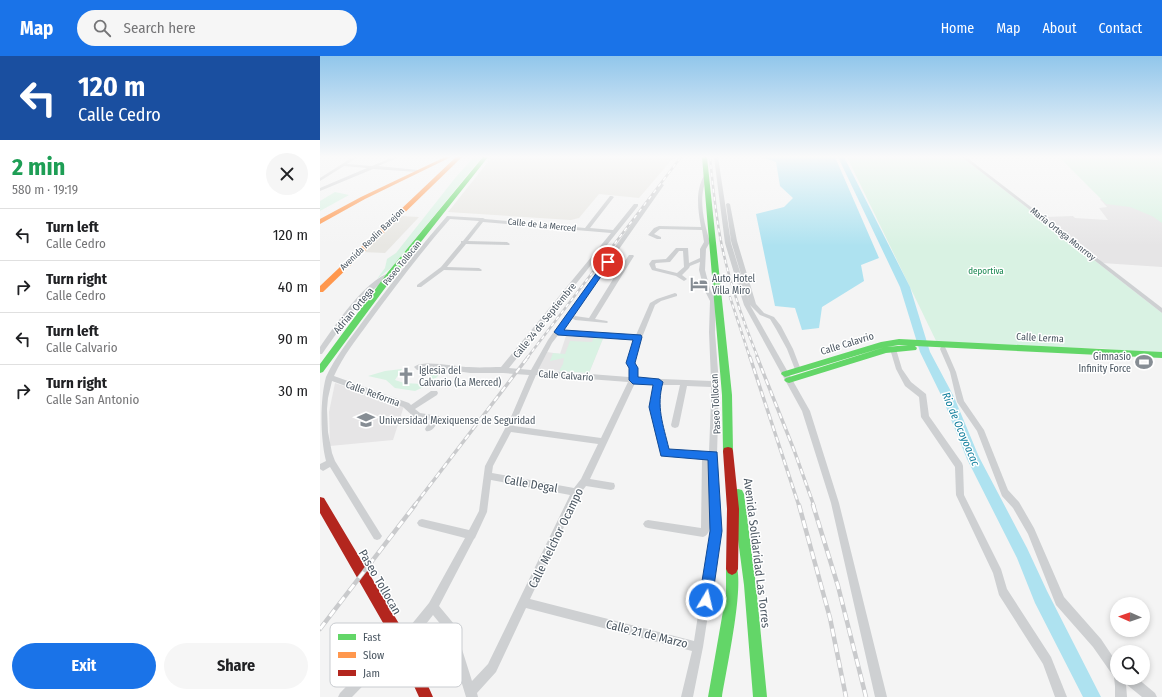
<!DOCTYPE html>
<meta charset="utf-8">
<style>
body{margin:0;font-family:"Fira Sans Condensed",sans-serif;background:#f6f6f6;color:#202124;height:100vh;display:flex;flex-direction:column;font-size:15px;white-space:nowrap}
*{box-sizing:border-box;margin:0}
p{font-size:13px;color:#757577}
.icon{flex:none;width:22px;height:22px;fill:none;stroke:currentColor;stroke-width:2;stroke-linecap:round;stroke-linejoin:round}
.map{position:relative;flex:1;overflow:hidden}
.drawer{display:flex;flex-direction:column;background:#fff;width:320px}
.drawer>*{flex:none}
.banner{background:#1a4fa0;color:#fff;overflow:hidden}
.needle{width:26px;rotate:272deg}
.fabs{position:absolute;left:790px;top:541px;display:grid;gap:8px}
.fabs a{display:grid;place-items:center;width:40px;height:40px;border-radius:50%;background:#fff;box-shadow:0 2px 6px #0003;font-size:20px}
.pin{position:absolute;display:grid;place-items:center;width:34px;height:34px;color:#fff;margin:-17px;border:2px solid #fff;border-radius:50%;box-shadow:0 1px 4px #0007}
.me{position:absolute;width:44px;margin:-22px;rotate:9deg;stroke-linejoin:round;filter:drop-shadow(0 0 3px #0008)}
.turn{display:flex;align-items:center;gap:14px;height:84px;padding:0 12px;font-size:18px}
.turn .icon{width:52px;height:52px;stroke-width:2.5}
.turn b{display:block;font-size:28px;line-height:34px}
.round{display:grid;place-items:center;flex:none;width:42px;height:42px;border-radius:21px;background:#f6f6f6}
.overview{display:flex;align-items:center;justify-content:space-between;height:68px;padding:0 12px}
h1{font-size:24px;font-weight:700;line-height:30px;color:#1e9e55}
.action{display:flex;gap:8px;margin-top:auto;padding:8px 12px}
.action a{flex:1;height:46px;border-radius:24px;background:#1a73e8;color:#fff;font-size:16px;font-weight:700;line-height:46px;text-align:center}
.action a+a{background:#f6f6f6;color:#202124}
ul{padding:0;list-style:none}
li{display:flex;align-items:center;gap:12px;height:52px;padding:0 12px;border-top:1px solid #e0e0e0}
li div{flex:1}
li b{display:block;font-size:15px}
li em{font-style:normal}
header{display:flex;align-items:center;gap:24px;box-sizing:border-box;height:56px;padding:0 20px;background:#1a73e8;color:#fff}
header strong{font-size:19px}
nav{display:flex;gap:22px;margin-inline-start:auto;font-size:14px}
.search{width:280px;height:36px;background:#f6f6f6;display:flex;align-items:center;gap:10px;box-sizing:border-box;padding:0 14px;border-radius:22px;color:#757577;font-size:15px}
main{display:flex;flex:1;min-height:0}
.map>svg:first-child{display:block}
</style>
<header>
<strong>Map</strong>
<div class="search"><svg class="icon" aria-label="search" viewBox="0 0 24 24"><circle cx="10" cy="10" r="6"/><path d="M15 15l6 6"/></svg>Search here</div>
<nav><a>Home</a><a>Map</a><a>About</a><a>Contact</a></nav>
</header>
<main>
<section class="drawer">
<div class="banner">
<div class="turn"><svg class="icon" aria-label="left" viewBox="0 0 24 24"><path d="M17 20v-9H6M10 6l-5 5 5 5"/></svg><div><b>120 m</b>Calle Cedro</div></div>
</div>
<div class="overview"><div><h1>2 min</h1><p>580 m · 19:19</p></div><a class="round"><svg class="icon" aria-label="close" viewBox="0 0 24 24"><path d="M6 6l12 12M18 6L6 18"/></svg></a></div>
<ul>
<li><svg class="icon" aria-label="left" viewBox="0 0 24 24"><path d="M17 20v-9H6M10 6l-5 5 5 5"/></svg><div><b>Turn left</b><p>Calle Cedro</p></div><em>120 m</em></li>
<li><svg class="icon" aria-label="right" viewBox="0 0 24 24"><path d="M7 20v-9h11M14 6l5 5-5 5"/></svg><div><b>Turn right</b><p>Calle Cedro</p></div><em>40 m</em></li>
<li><svg class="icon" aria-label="left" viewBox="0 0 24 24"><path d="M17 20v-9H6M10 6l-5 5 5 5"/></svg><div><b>Turn left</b><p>Calle Calvario</p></div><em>90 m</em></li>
<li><svg class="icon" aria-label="right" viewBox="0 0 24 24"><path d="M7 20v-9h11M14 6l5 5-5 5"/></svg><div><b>Turn right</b><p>Calle San Antonio</p></div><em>30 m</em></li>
</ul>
<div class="action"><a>Exit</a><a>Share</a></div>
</section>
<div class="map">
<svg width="842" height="641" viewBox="0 0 842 641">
<rect width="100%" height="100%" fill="#f4f4f4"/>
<g fill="#e8e7e3">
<path d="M172 101H354L319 142 279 138 259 162 251 164 128 156Z"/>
<path d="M80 160 99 161 65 197 42 196Z"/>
</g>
<g fill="#e6e5e6">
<path d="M842 122V211L782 207 778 202 725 161 753 160 755 162 788 164 779 152 787 151 780 143 815 144Z"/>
<path d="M247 277 284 280 269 317 218 313 227 296 240 298Z"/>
<path d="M15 327 84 350 73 384 10 390 9 356Z"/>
</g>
<g fill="#d9f2e3">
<path d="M154 101H162L72 211 57 223 65 212 67 203 76 197 136 121Z"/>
<path d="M527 101H642L842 257V298L778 292 619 291Z"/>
<path d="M739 101H842V167L832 160 810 151 786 148Z"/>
<path d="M15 136 29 139 0 155V145Z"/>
<path d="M275 279 284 280 269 317 239 315 243 308 244 302 230 305 233 297 245 298 250 285 272 286Z"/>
<path d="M82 313 75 324 84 327 102 328 113 317 110 316 111 314 121 315 119 319 108 329 95 335 75 332 66 324 48 320 65 315Z"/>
</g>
<path fill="#aee2f0" d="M441 101H515L559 202 541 209 544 225 502 251 499 272 482 274 475 252 455 250 436 158 464 151 473 142 460 130 456 106Z"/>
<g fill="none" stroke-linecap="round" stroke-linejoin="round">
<path fill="#aee2f0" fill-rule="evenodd" d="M518 101H524L590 231 610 296 634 341 659 401 707 492 727 535 781 641H763L715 547 697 502 647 403 622 341 600 296 580 231Z"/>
<g fill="#ced0d2" fill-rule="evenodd">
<path d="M33 101H37L27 108 52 110 73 101H78L77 102 58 110 98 114 100 115 98 116 53 113 0 135V132L47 112 24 110 0 125V122Z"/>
<path d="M394 101H398L411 187 430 248 411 185 406 148 408 147 410 148 417 185 436 248 444 257 454 261 461 270 473 293 481 314 478 317 476 316 467 293 456 273 450 263 440 259 430 249 490 355 519 447 567 641H555L511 447 482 355 424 249 417 227 405 187Z"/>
<path d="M642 101H646L842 252V257Z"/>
<path d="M384 120 388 121C377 139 384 167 390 186L386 193 385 214 390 233 396 245 395 276 399 328 397 399 401 475 383 591 373 641H361L372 595 206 552 176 616 157 637 158 641H146L126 575 113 559 99 577 95 578 91 577 90 573 91 569 109 547 145 482 102 471 99 470 97 467 99 464 102 463 149 474 159 455 165 410 191 361 209 319 183 317H150L117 312 97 314 94 311C101 303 138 311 149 311 160 312 171 311 181 311L291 177 163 166 148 185 187 186 190 188 189 189 146 188 127 211 159 212 162 214 161 215 124 214 101 231H97V229L121 211 141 187V185H143L159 165 130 163C101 196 75 231 49 266 36 284 23 300 14 320L89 347 91 349 111 335H117L118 337 117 339 95 353 100 357 119 360 120 362C117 367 113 377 106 375L105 373 110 364 95 362 83 351 12 325 8 342 7 353 8 376 12 397 15 405 60 477 62 480 60 483 57 484 54 483 10 411 3 415 0 413V408L6 405C0 381 0 343 6 321 15 301 30 283 43 265 70 229 97 194 127 160L161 162H163L165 163 265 172 290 140H292L294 141 270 172 293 174 314 148H318V150L189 312 211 314 228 284 340 128H342L344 129 283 216 297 217 309 199H313L314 200 275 263 287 265 288 266 287 267 255 264 252 262 255 260 269 262 295 220 281 219 242 274 316 279 330 247 337 243 355 237 357 238V240L341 245 335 249 323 279 321 282 314 307 316 311 317 322 391 325 389 276 390 245 384 233 379 214 380 206 370 210 369 212 362 219 367 223 364 225 356 220 332 214 329 208 332 204 346 203 356 192H368L369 207 380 202V193L384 186 382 174 340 173 334 178 341 181V183H337L328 179 334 172 339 170 381 171C378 154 375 135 384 120ZM359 195H363L364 211 357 217 336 212 335 208 336 207 350 206ZM239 278 314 283 308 307 310 311 309 321 218 314 232 287ZM216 319 308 326 281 382 194 370ZM315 327 335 328C329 351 333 378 342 399L382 403 381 472 328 464 325 465 323 468 325 471 328 472 383 481C395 477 390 452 390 441L391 475 374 585 210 543 259 439 266 430 291 434 294 433 295 430 294 427 270 423ZM342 329H360L351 369 352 371 355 372 358 371 359 369 367 330 391 331V345L389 396 348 394C342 372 336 351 342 329ZM191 376 278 388 261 423 254 432 172 417 173 410ZM171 424 250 439 168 608 152 625 134 568 119 550 154 483 155 482 167 456Z"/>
<path d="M71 216 74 218 73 219C42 238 23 269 2 298H0V291C17 267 43 226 71 216Z"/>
<path d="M571 291H575L576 293 582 313 591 326 606 338 609 360 642 407 643 410 644 439 681 513 687 533 731 601 747 641H735L723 608 679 539 673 517 636 439 635 411 601 361 599 341 585 330 576 313 570 293Z"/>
<path d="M621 291H625L626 293 636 316 644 345 664 374 688 434 699 446 714 472 744 541 781 583 797 607V622H817L835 637 837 641H822L806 628 807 641H795V630L794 621 773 591 736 549 708 478 693 452 682 440 657 375 637 346 630 316 620 293Z"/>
<path d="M61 598 65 599 66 603 65 607 32 641H18L20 637 57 599Z"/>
</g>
<g fill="#63d668" fill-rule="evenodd">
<path d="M163 101H168L74 220 3 316 0 317V308L68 216Z"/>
<path d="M382 101H387L412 339 413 395 412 398 408 399 404 398 403 395 402 339Z"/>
<path d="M579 283 842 296V302L595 290 597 292 596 294 566 297 469 327 466 326 464 324 466 322 565 291 465 321 461 318 462 316 561 286ZM579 289H588L567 291Z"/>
<path d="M418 433 422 434 424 438 436 529 447 641H433L424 529 412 438 414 434Z"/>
<path d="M412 507 416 509C425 529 406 615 402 641H388L406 538V513L408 509Z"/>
</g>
<g fill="#ff974d" fill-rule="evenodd">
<path d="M125 101H131L45 143 0 168V163L41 141Z"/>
<path d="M136 101H142L3 236H0V230Z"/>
</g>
<g fill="#b3261e" fill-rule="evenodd">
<path d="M408 391 412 392 413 395 419 453 418 513 416 517 412 519 408 517 406 513 407 453 403 395 404 392Z"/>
<path d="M0 441 4 442 84 576 113 641H99L74 586 0 457Z"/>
</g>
<g stroke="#c9cacc" stroke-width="2.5">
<g id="rail-far2">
<path d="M390 101C393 132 396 164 403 195 411 231 424 267 438 302"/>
<path d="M410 241 430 302"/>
<path d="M207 302 361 101"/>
</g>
</g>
<g stroke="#c9cacc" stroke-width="3.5">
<g id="rail-far1">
<path d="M430 301 479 450"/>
<path d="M437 301 474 394 494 450"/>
<path d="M94 450 208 301"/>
</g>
</g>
<g stroke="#c9cacc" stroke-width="4.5">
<g id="rail">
<path d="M479 449 510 562 526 641"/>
<path d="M493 449 518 530 546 641"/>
<path d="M0 573 95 449"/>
</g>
</g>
<use href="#rail-far2" stroke="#fff" stroke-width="1.5" stroke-dasharray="4" stroke-linecap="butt"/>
<use href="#rail-far1" stroke="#fff" stroke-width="2" stroke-dasharray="6" stroke-linecap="butt"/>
<use href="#rail" stroke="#fff" stroke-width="3" stroke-dasharray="8" stroke-linecap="butt"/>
</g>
<linearGradient id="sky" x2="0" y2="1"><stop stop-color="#91c6eb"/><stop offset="0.53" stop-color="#fafafa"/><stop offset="1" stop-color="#fafafa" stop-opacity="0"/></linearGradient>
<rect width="842" height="190" fill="url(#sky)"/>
<path fill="#1a73e8" stroke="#114b97" d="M285 205 291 206 244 274 321 279 322 281 315 307 318 312V321L339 323 343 326C336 351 343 368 349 393L397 396 402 475 392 544 390 548 386 550 381 548 379 544 390 475 388 404 341 400 329 351 333 329 313 328 309 324V312L306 307 313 284 238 279 234 276Z"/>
<defs>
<g id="hotel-bare" transform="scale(1.38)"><path d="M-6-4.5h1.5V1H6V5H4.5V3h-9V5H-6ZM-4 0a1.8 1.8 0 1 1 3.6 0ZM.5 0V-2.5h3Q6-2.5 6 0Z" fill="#868d94" stroke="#fff" stroke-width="2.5" paint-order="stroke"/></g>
<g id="stadium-bare" transform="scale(1.38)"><path d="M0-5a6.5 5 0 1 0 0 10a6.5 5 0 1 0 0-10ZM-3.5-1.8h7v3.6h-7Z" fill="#868d94" stroke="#fff" stroke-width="2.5" paint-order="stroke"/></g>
<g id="church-bare" transform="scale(1.38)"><path d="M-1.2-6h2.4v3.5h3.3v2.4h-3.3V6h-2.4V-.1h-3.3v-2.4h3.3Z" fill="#868d94" stroke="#fff" stroke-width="2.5" paint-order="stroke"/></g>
<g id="school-bare" transform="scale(1.38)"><path d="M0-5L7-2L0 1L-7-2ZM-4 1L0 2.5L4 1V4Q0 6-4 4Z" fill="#868d94" stroke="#fff" stroke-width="2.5" paint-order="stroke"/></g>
</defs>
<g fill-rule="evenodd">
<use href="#hotel-bare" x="379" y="228"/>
<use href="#stadium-bare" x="824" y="306"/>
<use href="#church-bare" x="86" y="320"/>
<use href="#school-bare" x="46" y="364"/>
</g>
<g text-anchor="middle" stroke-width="3" stroke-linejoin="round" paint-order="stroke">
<g font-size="9" fill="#4a5661" stroke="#fff">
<text transform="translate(222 169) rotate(6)" y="3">Calle de La Merced</text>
<text transform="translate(743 178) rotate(38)" y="3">María Ortega Monrroy</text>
<text transform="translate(52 183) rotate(-44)" y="3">Avenida Reolin Barejon</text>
<text transform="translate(82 207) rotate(-51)" y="3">Paseo Tollocan</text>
</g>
<g font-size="9" fill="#17864f" stroke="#fff">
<text x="666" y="218">deportiva</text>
</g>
<g font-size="10" fill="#4a5661" stroke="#fff" text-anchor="start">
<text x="392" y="226">Auto Hotel<tspan x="392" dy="12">Villa Miro</tspan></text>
<text x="811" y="304" text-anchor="end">Gimnasio<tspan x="811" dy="12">Infinity Force</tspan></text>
<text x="99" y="318">Iglesia del<tspan x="99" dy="12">Calvario (La Merced)</tspan></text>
<text x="59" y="368">Universidad Mexiquense de Seguridad</text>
</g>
<g font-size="10" fill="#4a5661" stroke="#fff">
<text transform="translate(33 254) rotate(-50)" y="4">Adrian Ortega</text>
<text transform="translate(224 264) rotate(-51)" y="4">Calle 24 de Septiembre</text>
<text transform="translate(720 281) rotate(3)" y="4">Calle Lerma</text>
<text transform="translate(527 287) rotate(-17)" y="4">Calle Calavrio</text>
<text transform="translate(246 319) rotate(4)" y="4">Calle Calvario</text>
<text transform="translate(53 337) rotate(20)" y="4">Calle Reforma</text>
<text transform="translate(395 348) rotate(-93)" y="4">Paseo Tollocan</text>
</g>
<g font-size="11" font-style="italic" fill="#0c7c9b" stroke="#fff">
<text transform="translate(641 373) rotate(67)" y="4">Rio de Ocoyoacac</text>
</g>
<g font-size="12" fill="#4a5661" stroke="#fff">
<text transform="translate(211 428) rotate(10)" y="4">Calle Degal</text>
<text transform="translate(236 482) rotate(-64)" y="4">Calle Melchor Ocampo</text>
<text transform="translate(437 497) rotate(83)" y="4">Avenida Solidaridad Las Torres</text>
<text transform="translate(60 526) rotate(60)" y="4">Paseo Tollocan</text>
<text transform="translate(327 578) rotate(14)" y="4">Calle 21 de Marzo</text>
</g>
</g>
<rect x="10" y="567" width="132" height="64" rx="6" fill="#fff" stroke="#c9ccd0" stroke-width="1"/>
<rect x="18" y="578" width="18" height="6" fill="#63d668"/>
<rect x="18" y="596" width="18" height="6" fill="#ff974d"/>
<rect x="18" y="614" width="18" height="6" fill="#b3261e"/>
<g font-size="11" fill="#4a5661">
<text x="43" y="585">Fast</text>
<text x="43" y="603">Slow</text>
<text x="43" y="621">Jam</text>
</g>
</svg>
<div class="fabs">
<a><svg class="needle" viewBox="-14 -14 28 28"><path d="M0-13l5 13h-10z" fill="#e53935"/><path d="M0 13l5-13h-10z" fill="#757577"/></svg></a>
<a><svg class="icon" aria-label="search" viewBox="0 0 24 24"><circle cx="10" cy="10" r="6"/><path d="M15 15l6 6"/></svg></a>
</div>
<div class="pin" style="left:288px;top:206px;background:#d93025"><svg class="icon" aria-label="arrive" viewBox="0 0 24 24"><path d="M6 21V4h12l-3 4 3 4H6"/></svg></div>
<svg class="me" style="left:386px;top:544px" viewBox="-20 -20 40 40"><circle r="17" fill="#1a73e8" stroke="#fff" stroke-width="3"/><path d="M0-11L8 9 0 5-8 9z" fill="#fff"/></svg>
</div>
</main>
